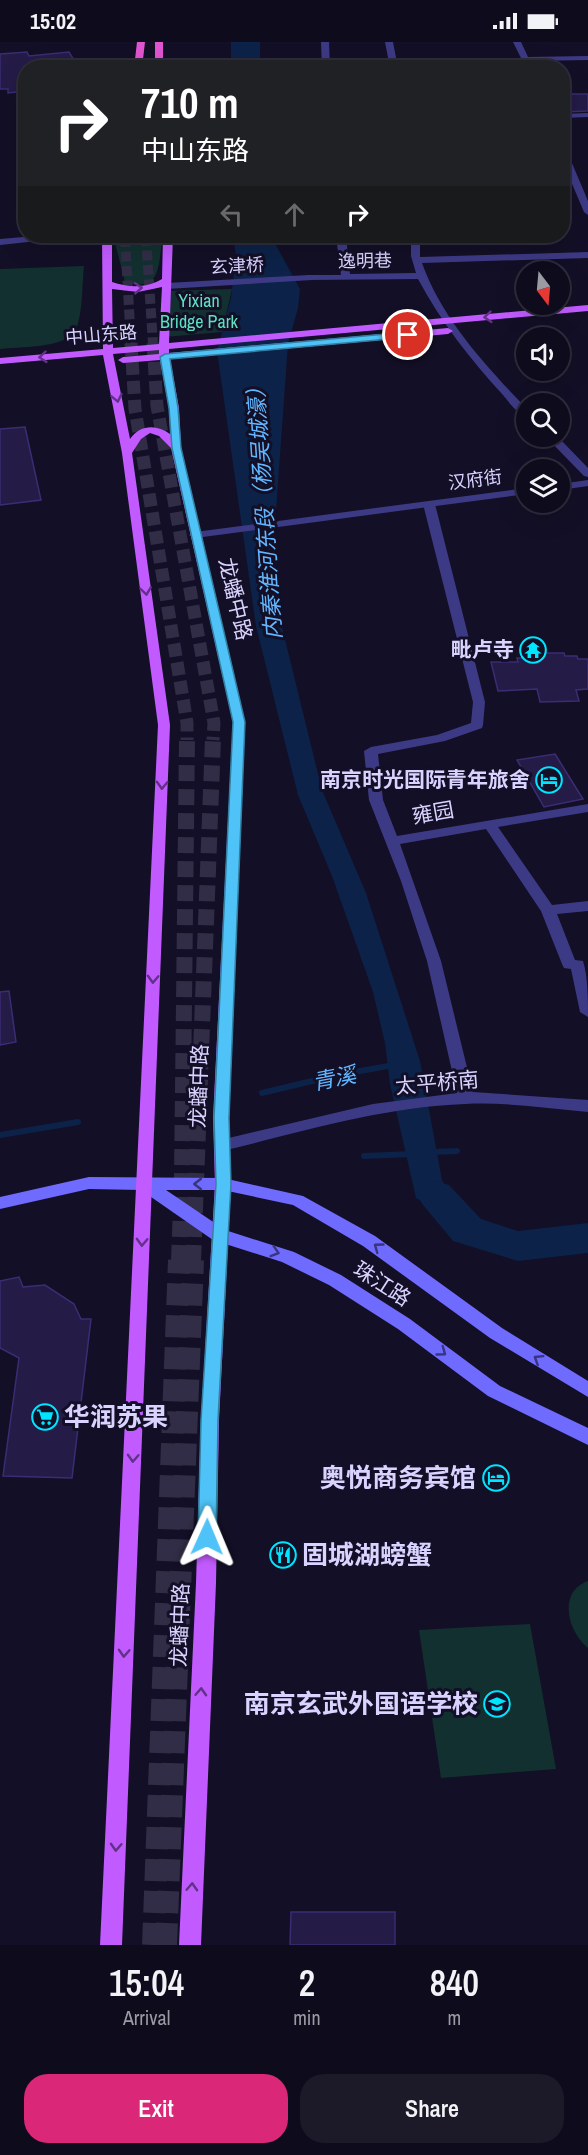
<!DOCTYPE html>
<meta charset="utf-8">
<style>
body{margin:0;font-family:"Archivo Narrow","Noto Sans SC",sans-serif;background:#1c1929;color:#f1f3f6;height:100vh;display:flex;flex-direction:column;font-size:22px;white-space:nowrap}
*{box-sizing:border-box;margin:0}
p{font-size:20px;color:#9b9ba3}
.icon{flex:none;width:33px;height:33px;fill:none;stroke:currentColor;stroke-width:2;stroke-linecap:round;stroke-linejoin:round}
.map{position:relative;height:1903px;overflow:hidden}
.drawer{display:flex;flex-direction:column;background:#0e0b1c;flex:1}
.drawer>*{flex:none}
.top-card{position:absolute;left:18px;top:18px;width:552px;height:183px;border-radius:24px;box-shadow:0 6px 24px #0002,0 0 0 2px #2e2b3b;background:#202124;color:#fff;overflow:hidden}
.needle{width:39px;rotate:164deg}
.fabs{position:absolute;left:516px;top:219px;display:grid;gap:12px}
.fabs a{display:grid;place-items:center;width:54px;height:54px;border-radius:50%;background:#0e0b1c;box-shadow:0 6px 24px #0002,0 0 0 2px #2e2b3b;font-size:30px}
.pin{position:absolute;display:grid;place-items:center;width:51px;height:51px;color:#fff;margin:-26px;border:3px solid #fff;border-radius:50%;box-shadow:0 2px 6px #0007}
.me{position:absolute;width:66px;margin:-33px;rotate:1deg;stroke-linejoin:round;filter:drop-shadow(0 0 4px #0008)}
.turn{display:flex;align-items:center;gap:21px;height:126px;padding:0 24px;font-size:27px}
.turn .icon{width:78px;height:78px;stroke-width:2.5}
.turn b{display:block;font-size:42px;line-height:51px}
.lanes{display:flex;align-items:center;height:57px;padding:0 24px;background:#0003;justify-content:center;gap:30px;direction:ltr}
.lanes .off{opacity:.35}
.eta{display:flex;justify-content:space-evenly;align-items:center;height:102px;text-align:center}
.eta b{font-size:36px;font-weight:600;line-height:42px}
.button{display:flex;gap:12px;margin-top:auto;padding:12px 24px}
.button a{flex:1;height:69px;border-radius:24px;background:#db2777;color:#fff;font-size:24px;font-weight:600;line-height:69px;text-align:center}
.button a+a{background:#1c1929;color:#f1f3f6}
.status{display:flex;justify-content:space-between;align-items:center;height:42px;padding:0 30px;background:#0e0b1c;direction:ltr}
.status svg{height:16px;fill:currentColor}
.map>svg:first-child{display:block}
</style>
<div class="status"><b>15:02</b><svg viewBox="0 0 49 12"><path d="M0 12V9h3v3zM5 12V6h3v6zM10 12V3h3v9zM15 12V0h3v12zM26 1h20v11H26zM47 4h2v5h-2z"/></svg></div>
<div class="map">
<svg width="588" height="1903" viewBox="0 0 588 1903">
<rect width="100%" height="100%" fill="#130f26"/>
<g fill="#12302f">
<path d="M162 200C158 227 160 250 125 240L115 201Z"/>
<path d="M84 224C82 241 83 275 75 289 66 306 18 305 0 307V227Z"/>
<path d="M232 247 222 290 165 295 166 249Z"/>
<path d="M588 1539V1606C568 1590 557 1550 588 1539Z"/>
<path d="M530 1582 556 1727 441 1736 419 1588Z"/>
</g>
<g fill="#0c2248">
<rect x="231" y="0" width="29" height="25"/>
<path d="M233 194H271L300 247 298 266 288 302 274 497 280 577 322 748 366 851 420 1019 442 1138 474 1190 416 1156 390 1042 385 1001 373 950 332 834 298 753 256 584 217 309 231 256 236 214Z"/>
</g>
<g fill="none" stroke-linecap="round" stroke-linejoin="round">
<g stroke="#0c2248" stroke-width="6">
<path d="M262 1051 337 1033 394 1023"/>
<path d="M0 1093 78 1080"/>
<path d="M431 1110 457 1109"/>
<path d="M364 1114 412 1112"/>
</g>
<path fill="#0c2248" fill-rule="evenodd" d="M436 1139 449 1143 481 1177 518 1189 588 1181V1211L518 1219 453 1199 423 1163 417 1153 423 1143Z"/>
</g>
<g fill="#241b47" stroke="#3b2d73" stroke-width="1.5">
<path d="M27 10 29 14 69 10 79 26H26V49L8 51V47H0V12Z"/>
<path d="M562 52H588V69L562 70Z"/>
<path d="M25 385 41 458 0 463V387Z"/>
<path d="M547 611H564L565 614H577L578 617H588V647L576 648 579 659 540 660 537 647 498 649 491 620H518L517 616H529L528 612Z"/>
<path d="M555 712 583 757 544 765 517 718Z"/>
<path d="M9 949 16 1000 0 1003V950Z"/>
<path d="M19 1235 23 1245 45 1243 74 1262 81 1277H91L72 1436 3 1434 19 1316 0 1306V1239Z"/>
<path d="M291 1870H395V1903H290Z"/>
</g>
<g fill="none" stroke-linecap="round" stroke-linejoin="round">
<g stroke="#312d47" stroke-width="10" stroke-dasharray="10 4.5" stroke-linecap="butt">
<path d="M146 194 153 302"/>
<path d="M125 195 131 302"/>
</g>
<g stroke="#312d47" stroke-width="13" stroke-dasharray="13 6" stroke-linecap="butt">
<path d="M131 301 135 367 187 681V698"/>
<path d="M153 301 157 364 214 681 213 698"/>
</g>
<g stroke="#312d47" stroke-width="16" stroke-dasharray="16 8" stroke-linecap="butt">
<path d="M179 1219 182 1135 187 697"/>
<path d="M193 1219 213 697"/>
</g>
<g stroke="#312d47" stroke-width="22" stroke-dasharray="22 10" stroke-linecap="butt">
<path d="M153 1903 179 1218"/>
<path d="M166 1903 193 1218"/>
</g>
<path fill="#3d3a85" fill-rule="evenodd" d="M309 233 313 236 312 238 167 247 163 244 167 241Z"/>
<g fill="#3d3a85" fill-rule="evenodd">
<path d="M321 0H329L330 26H322Z"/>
<path d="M385 0H393L398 26H390Z"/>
<path d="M513 0H521L528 15 588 14V18L530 19 533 24 526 26Z"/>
<path d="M588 71V75L562 76V72Z"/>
<path d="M562 105 566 107 588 159V173L584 170 562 118Z"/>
<path d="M35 194H61L56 197 0 203V197Z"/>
<path d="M336 194H346L350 232 416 231 411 214V194H420V215L588 210V216L422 221C442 277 485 323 526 366V374C517 372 509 360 503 353 470 317 441 280 418 237L306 238V234L309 233H341Z"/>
<path d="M545 394H557L588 426V435L584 434Z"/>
<path d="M429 459 435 462 485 660 483 683 482 686 445 699 378 712 383 758 397 794 588 762V770L498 785 552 863 588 859V869L557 872 575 918 583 919C588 935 588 958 588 975L580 970 571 927 564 926 562 922 541 869 486 787 400 802 441 919 473 1050 588 1058V1070C547 1066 506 1060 465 1062 382 1065 302 1090 222 1109L216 1107 214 1103 216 1099 373 1062 457 1051 427 919 401 839 369 758 364 709 371 705 437 693 471 681 473 660 423 462Z"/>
</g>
<g fill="#3d3a85" fill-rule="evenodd">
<path d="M588 438V444L560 448V442Z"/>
<path d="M526 446V452L195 496 189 493 195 490Z"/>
</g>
<path fill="#6f6bff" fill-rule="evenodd" d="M89 1135 223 1136 303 1154 375 1194 502 1286 588 1339V1355L490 1296 363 1204 293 1163 223 1148H166L225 1188 294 1210 341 1233 410 1277 500 1344 588 1386V1403L488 1354 398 1287 329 1243 282 1220 213 1198 141 1148 89 1147 0 1167V1155Z"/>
<path fill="#c25bff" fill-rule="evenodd" d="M102 194H112V240C129 246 147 246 162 237L163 194H173L169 301 588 263V269L169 307V311L448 286 453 289 448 292 170 317 179 366 181 406 245 680 229 1076 231 1142 219 1378 216 1541 201 1903H179L196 1541 201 1378 215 1142 213 1076 233 680 171 406 159 394 150 391 141 397 132 411 170 683 122 1903H100L158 683 122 411 103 313 0 322V316L103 307ZM162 245 159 302 113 306 112 247 138 250ZM159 308V312L123 315 118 318 123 321 160 318 169 366 170 392C156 382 140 383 130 397L113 312Z"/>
<g fill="#e055d1" fill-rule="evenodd">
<path d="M137 0H145L142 26H134Z"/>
<rect x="155" y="0" width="8" height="26"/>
</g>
</g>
<defs><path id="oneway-chevron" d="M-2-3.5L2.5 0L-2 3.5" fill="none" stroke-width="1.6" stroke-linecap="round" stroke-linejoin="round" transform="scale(1.5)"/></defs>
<g stroke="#623188">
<use href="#oneway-chevron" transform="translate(138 246) rotate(-3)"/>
<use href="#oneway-chevron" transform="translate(488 275) rotate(175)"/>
<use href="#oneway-chevron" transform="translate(43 315) rotate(175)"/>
<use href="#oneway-chevron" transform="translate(117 356) rotate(78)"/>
<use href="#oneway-chevron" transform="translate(146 549) rotate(82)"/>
<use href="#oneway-chevron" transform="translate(162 743) rotate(92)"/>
<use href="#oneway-chevron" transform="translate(153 937) rotate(92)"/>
<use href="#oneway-chevron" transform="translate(142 1200) rotate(92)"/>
<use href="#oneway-chevron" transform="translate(133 1416) rotate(93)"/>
<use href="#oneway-chevron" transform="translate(124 1611) rotate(93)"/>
<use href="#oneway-chevron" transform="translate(201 1650) rotate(-87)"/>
<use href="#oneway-chevron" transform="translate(116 1805) rotate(93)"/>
<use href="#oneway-chevron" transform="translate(192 1845) rotate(-87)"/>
</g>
<g stroke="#38347d">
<use href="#oneway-chevron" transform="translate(198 1142) rotate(-180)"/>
<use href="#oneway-chevron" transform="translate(378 1205) rotate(-144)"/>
<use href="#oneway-chevron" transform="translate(275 1210) rotate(17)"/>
<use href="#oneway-chevron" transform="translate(442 1310) rotate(36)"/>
<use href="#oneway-chevron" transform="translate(538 1317) rotate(-148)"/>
</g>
<path fill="#4fc3f7" stroke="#337fa1" stroke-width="1.5" d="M408 290 412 293 411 295 170 317 178 366 181 406 245 680 229 1076 231 1142 218 1378 216 1495 213 1500 207 1502 201 1500 198 1495 201 1378 216 1142 214 1076 233 680 172 406 169 366 160 315 165 312Z"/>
<defs>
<g id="temple-ring" transform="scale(1.35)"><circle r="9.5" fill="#130f26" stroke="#00e5ff" stroke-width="1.5"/><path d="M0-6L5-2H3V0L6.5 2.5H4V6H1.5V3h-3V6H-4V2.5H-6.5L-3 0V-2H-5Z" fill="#00e5ff"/></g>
<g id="hotel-ring" transform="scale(1.35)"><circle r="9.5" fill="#130f26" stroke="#00e5ff" stroke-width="1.5"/><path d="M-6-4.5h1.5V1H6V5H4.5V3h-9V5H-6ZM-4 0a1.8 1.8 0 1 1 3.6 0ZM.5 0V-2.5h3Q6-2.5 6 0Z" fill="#00e5ff"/></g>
<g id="supermarket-ring" transform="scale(1.35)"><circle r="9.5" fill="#130f26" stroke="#00e5ff" stroke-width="1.5"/><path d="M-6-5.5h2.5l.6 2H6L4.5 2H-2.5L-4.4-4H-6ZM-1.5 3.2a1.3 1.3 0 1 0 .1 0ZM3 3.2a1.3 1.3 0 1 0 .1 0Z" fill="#00e5ff"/></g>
<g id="restaurant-ring" transform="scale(1.35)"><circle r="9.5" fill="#130f26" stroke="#00e5ff" stroke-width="1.5"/><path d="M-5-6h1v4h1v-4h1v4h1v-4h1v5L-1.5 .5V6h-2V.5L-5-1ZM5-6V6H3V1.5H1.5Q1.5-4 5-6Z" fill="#00e5ff"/></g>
<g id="school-ring" transform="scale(1.35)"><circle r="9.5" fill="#130f26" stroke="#00e5ff" stroke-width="1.5"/><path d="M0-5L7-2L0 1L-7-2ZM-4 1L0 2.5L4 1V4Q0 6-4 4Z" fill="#00e5ff"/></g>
</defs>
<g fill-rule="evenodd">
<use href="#temple-ring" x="533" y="608"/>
<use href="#hotel-ring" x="549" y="738"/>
<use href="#supermarket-ring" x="45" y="1375"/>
<use href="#hotel-ring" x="496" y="1436"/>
<use href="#restaurant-ring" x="283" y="1513"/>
<use href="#school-ring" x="497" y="1662"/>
</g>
<g text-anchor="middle" stroke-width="6" stroke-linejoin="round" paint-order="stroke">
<g font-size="18" fill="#d9d4ff" stroke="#130f26">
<text transform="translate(365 219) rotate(-1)" y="6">逸明巷</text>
<text transform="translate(237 224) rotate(-3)" y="6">玄津桥</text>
<text transform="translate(101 293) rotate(-5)" y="6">中山东路</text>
<text transform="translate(475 438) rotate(-7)" y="6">汉府街</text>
</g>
<g font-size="18" fill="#5fe0c0" stroke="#130f26">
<text x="199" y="265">Yixian<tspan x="199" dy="21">Bridge Park</tspan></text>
</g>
<g font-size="21" fill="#d9d4ff" stroke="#130f26">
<text transform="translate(235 557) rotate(77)" y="7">龙蟠中路</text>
<text transform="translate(433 771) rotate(-10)" y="7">雍园</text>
<text transform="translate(437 1041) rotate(-5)" y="7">太平桥南</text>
<text transform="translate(199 1044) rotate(-88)" y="7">龙蟠中路</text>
<text transform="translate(382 1242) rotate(33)" y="7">珠江路</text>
<text transform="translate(180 1583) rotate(-88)" y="7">龙蟠中路</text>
</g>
<g font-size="21" font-weight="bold" fill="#d9d4ff" stroke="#130f26" text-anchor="end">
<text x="514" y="615">毗卢寺</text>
<text x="530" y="745">南京时光国际青年旅舍</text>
</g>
<g font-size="22" font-style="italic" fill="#62b6ff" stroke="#130f26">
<text transform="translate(264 466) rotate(-94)" y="8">内秦淮河东段（杨吴城濠）</text>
<text transform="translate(334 1036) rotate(-11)" y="8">青溪</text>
</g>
<g font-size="26" font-weight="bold" fill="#d9d4ff" stroke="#130f26" text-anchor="start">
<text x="64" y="1384">华润苏果</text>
<text x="476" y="1445" text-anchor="end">奥悦商务宾馆</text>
<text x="302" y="1522">固城湖螃蟹</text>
<text x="478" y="1671" text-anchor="end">南京玄武外国语学校</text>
</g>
</g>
</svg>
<div class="fabs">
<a><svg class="needle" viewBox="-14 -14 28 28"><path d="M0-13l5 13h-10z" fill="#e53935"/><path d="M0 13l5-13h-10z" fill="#9b9ba3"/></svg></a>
<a><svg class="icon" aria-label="sound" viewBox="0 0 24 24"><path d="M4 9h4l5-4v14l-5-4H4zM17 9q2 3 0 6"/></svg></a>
<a><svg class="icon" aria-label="search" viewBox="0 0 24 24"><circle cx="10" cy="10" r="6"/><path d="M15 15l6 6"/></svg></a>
<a><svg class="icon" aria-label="layers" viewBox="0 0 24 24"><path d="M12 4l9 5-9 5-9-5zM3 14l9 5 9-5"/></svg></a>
</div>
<div class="pin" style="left:408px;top:293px;background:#d93025"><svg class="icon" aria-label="arrive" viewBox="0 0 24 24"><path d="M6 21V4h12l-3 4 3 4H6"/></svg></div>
<svg class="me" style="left:207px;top:1495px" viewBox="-20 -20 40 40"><path d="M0-17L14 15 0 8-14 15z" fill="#4fc3f7" stroke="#fff" stroke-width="4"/></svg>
<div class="top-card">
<div class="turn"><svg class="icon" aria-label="right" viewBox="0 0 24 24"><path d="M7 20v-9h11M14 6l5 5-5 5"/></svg><div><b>710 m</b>中山东路</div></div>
<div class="lanes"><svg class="icon off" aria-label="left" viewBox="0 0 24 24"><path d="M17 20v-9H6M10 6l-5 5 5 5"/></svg><svg class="icon off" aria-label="ahead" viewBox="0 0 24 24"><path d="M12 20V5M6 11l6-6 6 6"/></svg><svg class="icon" aria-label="right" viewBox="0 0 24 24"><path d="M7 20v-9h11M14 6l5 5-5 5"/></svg></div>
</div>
</div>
<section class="drawer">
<div class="eta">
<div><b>15:04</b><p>Arrival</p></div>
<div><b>2</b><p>min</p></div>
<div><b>840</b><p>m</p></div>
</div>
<div class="button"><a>Exit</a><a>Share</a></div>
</section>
